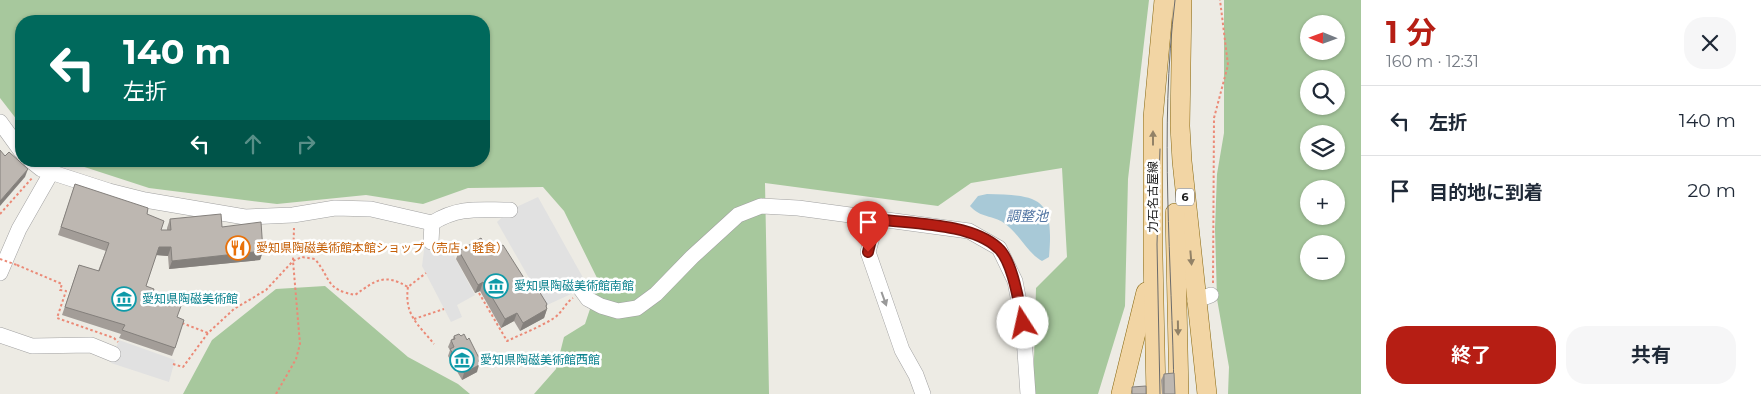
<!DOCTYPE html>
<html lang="ja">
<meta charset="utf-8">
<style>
body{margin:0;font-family:Montserrat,"Noto Sans JP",sans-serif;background:#f6f6f7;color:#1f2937;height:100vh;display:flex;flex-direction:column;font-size:19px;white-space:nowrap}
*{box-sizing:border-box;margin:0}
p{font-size:16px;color:#747a83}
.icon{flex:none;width:28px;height:28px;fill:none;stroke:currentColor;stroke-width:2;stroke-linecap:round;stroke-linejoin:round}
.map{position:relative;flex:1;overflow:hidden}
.panel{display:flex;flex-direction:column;background:#fff;width:400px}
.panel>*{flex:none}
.hud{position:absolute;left:15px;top:15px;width:475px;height:152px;border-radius:20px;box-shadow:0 1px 4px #0004;background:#00695c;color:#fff;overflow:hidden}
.needle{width:32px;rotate:271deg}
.controls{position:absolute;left:1300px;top:15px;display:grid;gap:10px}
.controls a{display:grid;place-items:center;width:45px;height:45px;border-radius:50%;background:#fff;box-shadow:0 1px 4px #0004;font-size:25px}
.pin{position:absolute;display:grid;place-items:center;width:42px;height:42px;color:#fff;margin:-51px -21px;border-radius:50% 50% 50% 0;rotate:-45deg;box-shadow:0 0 5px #0007}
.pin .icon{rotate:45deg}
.me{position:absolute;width:55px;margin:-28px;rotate:350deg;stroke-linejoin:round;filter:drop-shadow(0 0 4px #0008)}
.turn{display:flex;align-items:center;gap:18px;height:105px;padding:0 25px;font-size:22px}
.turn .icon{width:65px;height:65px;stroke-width:2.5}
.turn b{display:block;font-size:35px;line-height:42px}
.lanes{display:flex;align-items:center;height:48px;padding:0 25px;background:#0003;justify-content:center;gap:25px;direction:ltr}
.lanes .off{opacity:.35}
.round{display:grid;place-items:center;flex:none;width:52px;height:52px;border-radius:20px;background:#f6f6f7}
.headline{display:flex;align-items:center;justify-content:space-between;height:85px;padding:0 25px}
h1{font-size:30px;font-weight:700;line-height:38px;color:#b61e14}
.button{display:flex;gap:10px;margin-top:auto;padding:10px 25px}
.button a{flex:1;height:58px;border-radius:20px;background:#b61e14;color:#fff;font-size:20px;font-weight:700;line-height:58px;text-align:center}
.button a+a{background:#f6f6f7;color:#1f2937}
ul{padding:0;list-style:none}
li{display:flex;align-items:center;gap:15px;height:70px;padding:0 25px;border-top:1px solid #e0e1e3}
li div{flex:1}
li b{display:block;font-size:19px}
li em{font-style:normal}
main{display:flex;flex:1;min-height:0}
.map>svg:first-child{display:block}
</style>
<main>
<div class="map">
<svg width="1361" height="394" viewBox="0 0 1361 394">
<rect width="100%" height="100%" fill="#edebe4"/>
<g fill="#a7c89d" fill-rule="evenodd">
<path d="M0 0H1149L1128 179 1125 306 1098 394H1033L1036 288 1067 257 1062 168 971 183 938 206 765 183 769 394H534L556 369 564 337 585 324 599 282 564 211 543 187 468 188 423 204 366 195 277 204 149 188 66 161H484V21H21V125L0 98Z"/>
<path d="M1224 0H1361V394H1228L1229 367 1217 299 1215 229 1217 174 1224 133ZM1309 24H1336V51H1309ZM1309 79H1336V106H1309ZM1309 134H1336V161H1309ZM1309 189H1336V216H1309ZM1309 244H1336V271H1309Z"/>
<path d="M325 286 408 357 458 384 470 394H183L212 340 276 289Z"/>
</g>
<g fill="#e1e1e1">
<path d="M538 197 586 283 571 294 545 306 497 222 510 210Z"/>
<path d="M438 241H446L475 295 457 305 462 317 451 322 422 266 425 243Z"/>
<path d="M119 340 175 360 169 382 111 363Z"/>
</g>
<path fill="#a8c9d7" d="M987 194C1042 195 1054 199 1049 257L1042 261C1027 253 1019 233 1004 223 993 215 980 218 970 206L978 196Z"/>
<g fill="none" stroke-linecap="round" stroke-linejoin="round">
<g stroke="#a1a1a1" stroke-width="16">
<g id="minor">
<path d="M0 122 21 151"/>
<path d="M31 161 41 169 109 191 145 200 245 217 293 215 335 208 371 209 432 223C460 206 479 210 510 210"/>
<path d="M877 219 868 252 902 350 916 375 923 394"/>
<path d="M431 242 432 223"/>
<path d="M0 273 19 229 51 173"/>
<path d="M580 288 588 299 601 306 618 311 637 308 656 294 692 257 738 215 761 206 798 208 969 231 999 248 1015 281 1023 323 1028 394"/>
<path d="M1195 301 1211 295"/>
<path d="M0 335 32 346 91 345 113 354"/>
</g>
</g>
<g stroke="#87670f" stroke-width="20">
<g id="major">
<path d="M1182 0 1180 126 1182 161 1207 394"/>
<path d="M1175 213 1179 394"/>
<path d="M1121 394 1146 292"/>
<path d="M1156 394 1153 257V118L1164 0"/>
</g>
</g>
<g stroke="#eb8a77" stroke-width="2" stroke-dasharray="2.5 2.5" stroke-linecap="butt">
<path d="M0 214 33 177"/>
<path d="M17 265 62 284 60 290 66 291 57 318 114 338 118 342"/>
<path d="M1213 283 1214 118 1228 65 1220 0"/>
<path d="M408 287C404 315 418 324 434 344"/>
<path d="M479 293 507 341C522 334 540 327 554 318 563 312 565 303 573 298"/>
<path d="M414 319 444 309"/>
<path d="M182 323 208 333"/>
<path d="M173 364 183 367 208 333 234 309 266 290 293 261 302 257 315 259C332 280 325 289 355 295 376 280 384 273 408 287L426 273"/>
<path d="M276 394 296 359 300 344 293 261 294 228"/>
</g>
<use href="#minor" stroke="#fff" stroke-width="15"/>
<use href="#major" stroke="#f2d5a4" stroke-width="19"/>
<g stroke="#6b6b6b" stroke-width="1">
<path d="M1160 149 1157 244 1160 394"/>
<path d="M1174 394C1172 263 1159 131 1175 0"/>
</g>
<path stroke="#eb8a77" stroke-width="2" stroke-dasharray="2.5 2.5" stroke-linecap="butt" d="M0 259 17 265"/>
</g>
<g fill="#a39d98">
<path d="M75 184 147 214 161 230H167V228L170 219 222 227 263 251 260 260 169 269 168 256 156 255 146 286 152 295 177 317 175 348 172 356 119 338 121 334 62 315 79 265 98 271 106 251 58 235Z"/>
<path d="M459 251 490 252 529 286 547 304 546 307 547 309 544 318 520 331 514 321 501 328 480 291 475 293 456 259Z"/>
<path d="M454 336 477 372 462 380 448 356 450 350 448 347 451 340H452Z"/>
<path d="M1164 374 1175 394H1162L1161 380Z"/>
</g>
<g fill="#84807c">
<path d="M28 169 25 177 0 206V201Z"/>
<path d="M159 247H171L168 256 156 255Z"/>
<path d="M263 251 260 260 169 269 172 261Z"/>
<path d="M483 282 480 291 475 293 478 285Z"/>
<path d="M547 304 545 311 547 309 544 318 520 331 523 323Z"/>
<path d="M517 313 514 321 501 328 505 319Z"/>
<path d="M479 365 477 372 462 380 464 373Z"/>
</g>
<g fill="#bdb7b1" stroke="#84807c">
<path d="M0 150 5 156 9 152 28 169 0 201Z"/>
<path d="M75 184 148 208 147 214 164 221 161 230H171L170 219 221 214 222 227 261 222 263 251 172 261 171 247H159L146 286 154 289 152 295 181 306 177 317 184 320 175 348 122 330 125 325 65 307 79 265 99 271 109 243 61 227Z"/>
<path d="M481 238 490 252 503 245 529 286 534 283 547 304 546 306 547 309 523 323 517 313 505 319 483 282 478 285 459 251Z"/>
<path d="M459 334 461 336 464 334 467 340 469 338 479 358V365L464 373 450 349 454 347 451 340 455 339 454 336Z"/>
<path d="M1174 373 1175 394H1164V374Z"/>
<path d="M1146 386V394H1132V387Z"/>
</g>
<defs><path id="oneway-solid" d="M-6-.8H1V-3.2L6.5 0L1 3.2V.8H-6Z" transform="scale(1.25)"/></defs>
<g fill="#928267">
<use href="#oneway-solid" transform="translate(1153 138) rotate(-90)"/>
<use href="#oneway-solid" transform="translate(1191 258) rotate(85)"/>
<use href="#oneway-solid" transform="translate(1178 328) rotate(89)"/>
</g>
<use fill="#999" href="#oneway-solid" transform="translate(884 299) rotate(70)"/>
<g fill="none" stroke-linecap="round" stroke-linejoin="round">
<g stroke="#76140d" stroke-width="12">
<path id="route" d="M868 252 876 219C912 224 971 223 998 248 1013 261 1019 304 1023 323"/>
</g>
<use href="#route" stroke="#b61e14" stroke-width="9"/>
</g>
<defs>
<g id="restaurant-ring" transform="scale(1.25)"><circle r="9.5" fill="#fff" stroke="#e8710a" stroke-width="1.5"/><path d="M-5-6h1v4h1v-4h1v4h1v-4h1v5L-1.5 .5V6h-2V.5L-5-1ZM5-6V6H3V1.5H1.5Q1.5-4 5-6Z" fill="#e8710a"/></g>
<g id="museum-ring" transform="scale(1.25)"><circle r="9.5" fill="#fff" stroke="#0f9aa8" stroke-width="1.5"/><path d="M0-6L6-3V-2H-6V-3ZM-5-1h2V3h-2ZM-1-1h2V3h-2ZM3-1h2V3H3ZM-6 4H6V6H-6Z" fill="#0f9aa8"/></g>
</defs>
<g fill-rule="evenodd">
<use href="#restaurant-ring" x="238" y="248"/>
<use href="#museum-ring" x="496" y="286"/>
<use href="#museum-ring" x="124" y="299"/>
<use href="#museum-ring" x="462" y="360"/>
</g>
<g text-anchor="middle" stroke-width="5" stroke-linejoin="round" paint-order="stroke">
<rect fill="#fff" stroke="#616161" stroke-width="1" x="1176" y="188.5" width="18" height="17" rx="4"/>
<g font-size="11" font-weight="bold" fill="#1d1d1d">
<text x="1185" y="201">6</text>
</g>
<g font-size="12" fill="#1d1d1d" stroke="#fff">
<text transform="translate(1153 197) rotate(-90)" y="4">力石名古屋線</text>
</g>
<g font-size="12" fill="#c56008" stroke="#fff" text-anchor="start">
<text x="256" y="252">愛知県陶磁美術館本館ショップ（売店・軽食）</text>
</g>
<g font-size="12" fill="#0d838f" stroke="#fff" text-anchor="start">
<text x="514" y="290">愛知県陶磁美術館南館</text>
<text x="142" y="303">愛知県陶磁美術館</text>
<text x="480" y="364">愛知県陶磁美術館西館</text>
</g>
<g font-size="14" font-style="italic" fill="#5376a3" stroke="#fff">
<text x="1027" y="221">調整池</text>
</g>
</g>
</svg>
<div class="controls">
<a><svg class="needle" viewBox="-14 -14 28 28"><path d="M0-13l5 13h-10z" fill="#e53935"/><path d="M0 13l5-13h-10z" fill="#747a83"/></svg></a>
<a><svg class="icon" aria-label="search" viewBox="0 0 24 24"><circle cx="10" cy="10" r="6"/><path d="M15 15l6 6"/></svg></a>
<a><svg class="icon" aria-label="layers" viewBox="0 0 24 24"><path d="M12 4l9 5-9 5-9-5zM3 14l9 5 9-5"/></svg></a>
<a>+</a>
<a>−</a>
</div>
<div class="pin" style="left:868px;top:252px;background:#d93025"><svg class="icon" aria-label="arrive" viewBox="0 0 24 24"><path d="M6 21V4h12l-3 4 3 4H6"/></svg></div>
<svg class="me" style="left:1023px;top:323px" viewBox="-20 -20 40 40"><circle r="19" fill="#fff"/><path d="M0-13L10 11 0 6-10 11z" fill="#b61e14"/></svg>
<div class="hud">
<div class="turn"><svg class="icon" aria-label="left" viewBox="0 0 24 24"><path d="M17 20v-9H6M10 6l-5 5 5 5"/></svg><div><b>140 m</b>左折</div></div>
<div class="lanes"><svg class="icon" aria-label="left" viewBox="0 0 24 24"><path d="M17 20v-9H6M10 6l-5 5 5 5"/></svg><svg class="icon off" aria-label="ahead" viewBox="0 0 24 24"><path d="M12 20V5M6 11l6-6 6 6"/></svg><svg class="icon off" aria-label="right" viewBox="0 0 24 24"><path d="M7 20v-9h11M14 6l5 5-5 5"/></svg></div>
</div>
</div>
<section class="panel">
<div class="headline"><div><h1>1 分</h1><p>160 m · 12:31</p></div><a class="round"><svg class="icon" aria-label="close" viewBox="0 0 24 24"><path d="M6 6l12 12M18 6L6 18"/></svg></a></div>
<ul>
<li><svg class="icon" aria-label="left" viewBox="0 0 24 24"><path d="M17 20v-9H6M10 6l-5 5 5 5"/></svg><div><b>左折</b></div><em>140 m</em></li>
<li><svg class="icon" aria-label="arrive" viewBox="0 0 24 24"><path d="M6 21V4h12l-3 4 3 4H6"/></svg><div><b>目的地に到着</b></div><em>20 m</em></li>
</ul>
<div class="button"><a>終了</a><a>共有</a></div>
</section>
</main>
